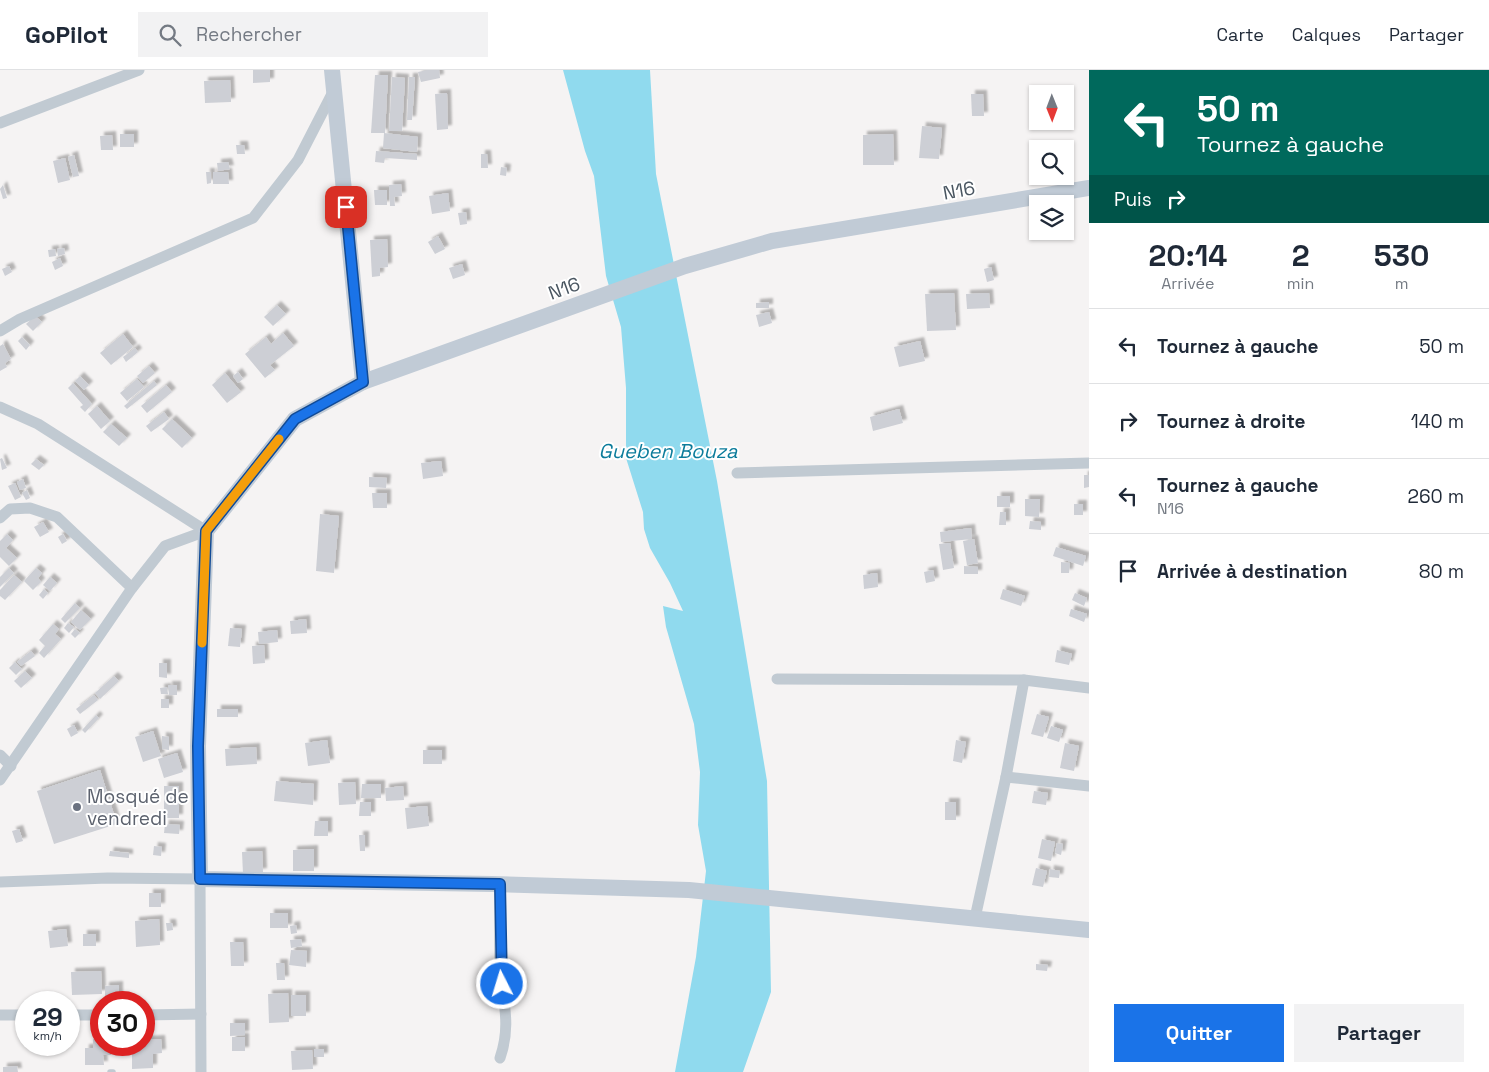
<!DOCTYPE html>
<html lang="fr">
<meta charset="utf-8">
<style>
body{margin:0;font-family:"Space Grotesk",sans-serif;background:#f2f2f3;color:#1f2937;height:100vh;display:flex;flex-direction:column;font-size:19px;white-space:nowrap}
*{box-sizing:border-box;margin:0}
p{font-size:16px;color:#747a83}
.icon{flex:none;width:28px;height:28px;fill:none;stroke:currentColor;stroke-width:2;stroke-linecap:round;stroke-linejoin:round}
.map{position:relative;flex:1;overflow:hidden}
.details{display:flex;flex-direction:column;background:#fff;width:400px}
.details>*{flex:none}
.guide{background:#00695c;color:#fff;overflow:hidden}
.needle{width:32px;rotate:179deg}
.controls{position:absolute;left:1029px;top:15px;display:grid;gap:10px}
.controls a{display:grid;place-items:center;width:45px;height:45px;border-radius:0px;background:#fff;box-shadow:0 1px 4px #0004;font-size:25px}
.speed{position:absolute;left:15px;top:921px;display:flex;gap:10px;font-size:25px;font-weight:700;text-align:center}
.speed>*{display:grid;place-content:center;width:65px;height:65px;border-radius:50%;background:#fff;box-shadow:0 1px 4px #0004;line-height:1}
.speed small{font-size:12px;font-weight:400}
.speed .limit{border:8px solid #d22;background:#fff;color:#111}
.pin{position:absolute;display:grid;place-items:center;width:42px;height:42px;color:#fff;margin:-21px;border-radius:10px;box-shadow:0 2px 8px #0006}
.me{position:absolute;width:55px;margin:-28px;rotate:355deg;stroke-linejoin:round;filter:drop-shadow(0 0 4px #0008)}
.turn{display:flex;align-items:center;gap:18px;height:105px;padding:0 25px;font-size:22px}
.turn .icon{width:65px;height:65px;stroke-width:2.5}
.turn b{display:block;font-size:35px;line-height:42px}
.then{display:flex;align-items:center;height:48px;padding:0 25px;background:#0003;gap:10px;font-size:19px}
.eta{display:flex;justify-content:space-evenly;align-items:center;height:85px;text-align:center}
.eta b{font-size:30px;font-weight:700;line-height:35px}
.cta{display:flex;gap:10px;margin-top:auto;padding:10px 25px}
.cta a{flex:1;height:58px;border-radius:0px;background:#1a73e8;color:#fff;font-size:20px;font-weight:700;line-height:58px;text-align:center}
.cta a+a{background:#f2f2f3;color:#1f2937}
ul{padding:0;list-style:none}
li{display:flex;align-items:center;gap:15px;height:75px;padding:0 25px;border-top:1px solid #e0e1e3}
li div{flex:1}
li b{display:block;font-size:19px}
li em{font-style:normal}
header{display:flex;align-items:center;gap:30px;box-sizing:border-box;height:70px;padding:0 25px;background:#fff;border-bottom:1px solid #e0e1e3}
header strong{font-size:24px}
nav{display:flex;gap:28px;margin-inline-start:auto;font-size:18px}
.search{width:350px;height:45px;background:#f2f2f3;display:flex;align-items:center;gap:12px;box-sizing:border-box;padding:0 18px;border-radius:0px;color:#747a83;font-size:19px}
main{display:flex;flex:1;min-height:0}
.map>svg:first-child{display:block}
</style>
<header>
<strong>GoPilot</strong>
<div class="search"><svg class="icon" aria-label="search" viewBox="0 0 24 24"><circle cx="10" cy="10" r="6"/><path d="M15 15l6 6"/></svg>Rechercher</div>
<nav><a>Carte</a><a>Calques</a><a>Partager</a></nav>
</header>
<main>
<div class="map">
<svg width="1089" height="1002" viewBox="0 0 1089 1002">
<defs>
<filter id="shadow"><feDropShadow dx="4" dy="-4" stdDeviation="1" flood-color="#0004"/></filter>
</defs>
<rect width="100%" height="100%" fill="#f5f3f3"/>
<path fill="#90daee" d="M563 0H650L656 104 717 411 767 711 771 922 743 1002H675L696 887 706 801 698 755 700 702 694 654 666 557 663 536 683 541 670 513 650 478 644 459 643 442 626 388V318L621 257 606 206 594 106 585 81Z"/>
<g fill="#cdcfd5" filter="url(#shadow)">
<path d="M253 0H270V12L253 13Z"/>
<path d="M427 0H439L440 8 421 12 418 2Z"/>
<path d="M375 5H388L385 63H371Z"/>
<path d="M392 7 405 8 402 61H389Z"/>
<path d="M409 7H415L412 50H407Z"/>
<path d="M230 10 231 32 205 33 204 11Z"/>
<path d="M447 23 448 59 437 60 435 24Z"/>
<path d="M971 24H983L984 46H972Z"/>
<path d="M922 56 942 58 939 89 919 88Z"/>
<path d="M384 63 418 67 417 82 383 78Z"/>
<rect x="120" y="64" width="14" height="13"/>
<path d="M893 64 894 95H863V65Z"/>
<path d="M112 65 113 80H101L100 66Z"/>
<path d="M236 75H244L245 84H237Z"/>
<path d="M376 81 417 84V90L385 88 384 93 375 92Z"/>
<path d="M481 84H487L488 98H481Z"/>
<path d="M74 85 79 106 73 107 68 87Z"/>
<path d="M65 88 70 110 58 113 53 91Z"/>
<path d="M228 92 230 99 218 101 217 93Z"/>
<path d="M501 97 507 98 506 106 500 105Z"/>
<path d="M206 102H211V113L207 114Z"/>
<path d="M213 102H228L229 114H213Z"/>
<path d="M401 114 402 126 394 127 395 136H390L389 115Z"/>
<path d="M3 115 7 128 3 129 0 119Z"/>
<path d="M374 120H387V135H375Z"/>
<path d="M448 123 450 141 432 144 429 126Z"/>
<path d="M466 142 467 154 460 155 458 143Z"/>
<path d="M438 166 445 179 435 184 428 172Z"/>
<path d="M387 169 388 197 380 198V206L372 207 370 170Z"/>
<path d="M64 178 65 184 58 186 57 179Z"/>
<path d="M55 179 56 186 49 187 48 180Z"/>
<path d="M60 188 63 196 55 200 52 192Z"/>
<path d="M462 194 465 205 453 209 449 198Z"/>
<path d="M9 196 12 202 5 206 2 199Z"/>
<path d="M991 197 994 210 987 212 984 199Z"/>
<path d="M954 223 956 260 927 261 925 224Z"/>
<path d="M989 223 990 238 967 239 966 224Z"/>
<path d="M769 232V238H756V233Z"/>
<path d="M277 235 286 244 273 256 264 247Z"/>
<path d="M769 242 772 253 759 257 756 245Z"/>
<path d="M35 246 42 252 33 261 26 254Z"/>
<path d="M283 263 294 276 270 295 275 300 265 308 245 284 266 267 271 274Z"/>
<path d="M123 264 133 277 111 295 100 283Z"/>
<path d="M22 267 30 275 26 280 18 271Z"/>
<path d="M920 271 925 291 899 297 894 277Z"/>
<path d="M3 274 11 289 5 293 7 297 0 301V276Z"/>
<path d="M135 278 138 282 126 292 123 287Z"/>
<path d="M149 296 155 303 143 313 137 306Z"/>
<path d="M238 302 243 309 238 313 233 306Z"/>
<path d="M225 303 241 322 227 333 212 315Z"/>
<path d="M80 306 89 315 84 320 75 311Z"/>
<path d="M137 309 144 317 127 331 120 323Z"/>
<path d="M154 311 157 315 127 339 124 336Z"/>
<path d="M73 313 92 334 85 342 80 337 83 335 68 318Z"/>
<path d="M166 315 172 322 147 343 141 336Z"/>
<path d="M97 336 110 351 101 359 88 344Z"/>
<path d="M899 339 903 353 873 361 870 347Z"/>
<path d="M164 342 169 349 151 362 146 356Z"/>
<path d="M172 349 192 368 182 378 162 359Z"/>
<path d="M111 354 127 368 119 376 103 362Z"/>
<path d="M2 388 7 398 2 400 0 389Z"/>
<path d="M36 389 44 395 39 400 31 394Z"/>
<path d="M441 391 443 406 423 409 421 393Z"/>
<path d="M1084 405H1089V417L1084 418Z"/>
<path d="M369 407 387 408 386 418 369 417Z"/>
<path d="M23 409 26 418 20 420 17 412Z"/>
<path d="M15 413 21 427 15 430 8 416Z"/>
<path d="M27 420 30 428 26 430 22 423Z"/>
<path d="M372 423H387V438H373Z"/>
<rect x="997" y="426" width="13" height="11"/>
<path d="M1025 429H1040L1039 447 1025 446Z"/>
<rect x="1074" y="434" width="9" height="11"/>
<path d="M1000 442H1006V455H999Z"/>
<path d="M320 444 339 446 334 503 316 501Z"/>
<path d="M1030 451 1041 452V460L1029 459Z"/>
<path d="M43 452 49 462 40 467 34 457Z"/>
<path d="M971 458 972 469 941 472 940 462Z"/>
<path d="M7 464 13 470 6 478 17 488 9 496 0 487V471Z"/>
<path d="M63 464 67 471 62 474 58 467Z"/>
<path d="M974 469 978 493 967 495 963 471Z"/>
<path d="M950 473 954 498 943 500 939 474Z"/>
<path d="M1056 477 1086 486 1083 496 1053 486Z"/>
<path d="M1061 492 1070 493 1069 503H1061Z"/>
<path d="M964 496 978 497V504H964Z"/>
<path d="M9 498 14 503 0 517V507Z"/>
<path d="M36 498 42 503 38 508 41 512 33 520 24 511Z"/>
<path d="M933 500 935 511 926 513 924 502Z"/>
<path d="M877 503 878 517 864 519 863 505Z"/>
<path d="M14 505 22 512 5 530 0 526V520Z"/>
<path d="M50 507 57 513 50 521 43 515Z"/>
<path d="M44 519 48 523 43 529 39 525Z"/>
<path d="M1003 519 1025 526 1021 536 1000 529Z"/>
<path d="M1075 523 1087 528 1084 536 1072 530Z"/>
<path d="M75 533 80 538 65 553 61 549Z"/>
<path d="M1071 539 1087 544 1084 552 1069 546Z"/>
<path d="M81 540 91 549 80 560 71 552Z"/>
<path d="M306 549 307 563 291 564 290 551Z"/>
<path d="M68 553 74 557 69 563 64 558Z"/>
<path d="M53 554 59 559 55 564 61 569 44 588 39 583 45 576 39 570Z"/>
<path d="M230 558 242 559 240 577 228 576Z"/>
<path d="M75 559 80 563 75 568 71 564Z"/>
<path d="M277 560 278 572 259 574 258 562Z"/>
<path d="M264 575 265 593 253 594 252 576Z"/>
<path d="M1057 580 1072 584 1069 595 1055 592Z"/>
<path d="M31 581 35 586 21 596 17 592Z"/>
<path d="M15 592 22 599 16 605 9 598Z"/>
<path d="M159 593H167V608L159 607Z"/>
<path d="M25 601 32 608 21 618 14 611Z"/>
<path d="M114 606 119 611 100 629 95 623Z"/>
<path d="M168 615H177V625H169Z"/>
<path d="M167 617 168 624H161L160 618Z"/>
<path d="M94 625 98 630 80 644 76 639Z"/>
<rect x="161" y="629" width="8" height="9"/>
<rect x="217" y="639" width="21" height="8"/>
<path d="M1037 644 1049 647 1043 667 1031 664Z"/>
<path d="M96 645 99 648 85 663 82 660Z"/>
<path d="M74 655 78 663 71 667 67 659Z"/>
<path d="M1051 656 1063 660 1059 672 1047 668Z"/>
<path d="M153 661 161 686 143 692 135 667Z"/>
<path d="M162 666 169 667V680L162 679Z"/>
<path d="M327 670 330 693 308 696 305 673Z"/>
<path d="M956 670 966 672 962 693 953 691Z"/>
<path d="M1065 673 1079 676 1074 701 1060 698Z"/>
<path d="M256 677 257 694 226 696 225 679Z"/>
<rect x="423" y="680" width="19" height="14"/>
<path d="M177 683 183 702 164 708 158 689Z"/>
<path d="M100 700 117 754 54 774 37 721Z"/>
<path d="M276 711 314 714 313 735 274 731Z"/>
<path d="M355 712 356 734 339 735 338 713Z"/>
<path d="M362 714H381V728H361Z"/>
<rect x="164" y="716" width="15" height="32"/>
<path d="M403 716 404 730 386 731 385 718Z"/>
<path d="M1034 721 1048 723 1046 735 1032 733Z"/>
<path d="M360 732H371V746H359Z"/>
<rect x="945" y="732" width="11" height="18"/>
<path d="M427 736 429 756 407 759 405 738Z"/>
<path d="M315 751H328V766H314Z"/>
<path d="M165 754 180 755 179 764 164 763Z"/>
<path d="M19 759 23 771 16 773 12 761Z"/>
<path d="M359 765H365V781H360Z"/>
<path d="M1042 769 1055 772 1051 791 1038 788Z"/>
<path d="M1057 773 1063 774 1061 785 1055 783Z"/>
<path d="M154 776 162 777 161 786 153 785Z"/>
<path d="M314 779V801H293V780Z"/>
<path d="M110 781 129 783V788L109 786Z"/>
<path d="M262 781 263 802 243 804 242 782Z"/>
<path d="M1036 798 1047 801 1043 817 1032 815Z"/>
<path d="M1050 799 1060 801 1059 808 1049 807Z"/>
<rect x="149" y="823" width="12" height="14"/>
<rect x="270" y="843" width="18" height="15"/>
<path d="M159 849 160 875 136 877 135 851Z"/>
<path d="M166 853H172L173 860 167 861Z"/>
<path d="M296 855 297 863 291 864 290 856Z"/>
<path d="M66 859 68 876 50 878 48 861Z"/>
<rect x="83" y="864" width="13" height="12"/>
<path d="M301 869 302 876 291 878 290 870Z"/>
<path d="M230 872H243L244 896H231Z"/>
<path d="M291 880 307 881 306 897 289 895Z"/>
<path d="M276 893H284L285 910H277Z"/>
<path d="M1036 894 1048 895 1047 901 1036 900Z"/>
<path d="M101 901 102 924 72 925 71 902Z"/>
<path d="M119 915V929H105V916Z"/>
<path d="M288 923 289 952 269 953 268 924Z"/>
<rect x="291" y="925" width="15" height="21"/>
<path d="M230 953H245V965L230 966Z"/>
<rect x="232" y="967" width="13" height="14"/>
<path d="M93 969H101V975H111V985H103L104 995H85V978H93Z"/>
<path d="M161 969 162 983 153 984V998L132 999V975H144V970Z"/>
<rect x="314" y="979" width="10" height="8"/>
<path d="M312 980 313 999 292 1000 291 981Z"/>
<path d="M17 996 18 1002H3V997Z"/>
</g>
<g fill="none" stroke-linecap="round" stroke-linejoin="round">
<path stroke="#c1cad2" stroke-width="5.5" d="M110 1002H113"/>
<g stroke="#c1cad2" stroke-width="11">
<path d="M0 53 139 0"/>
<path d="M0 261 20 249 253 148 298 90 334 20"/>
<path d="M0 337 38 354 206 461"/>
<path d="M737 403 1089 393"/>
<path d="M0 448 10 439 30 438 57 447 132 518"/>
<path d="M777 609 1024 610"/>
<path d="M0 685 11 696"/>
<path d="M1006 707 1024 610 1089 618"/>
<path d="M0 710 132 518 165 476 206 461"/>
<path d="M0 812 108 808 200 809 201 1002"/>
<path d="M975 848 1006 707 1089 716"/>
<path d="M0 945H26"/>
<path d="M69 945H101"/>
<path d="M144 945 201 944"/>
<path d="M500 988C512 954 502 929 500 896 499 868 500 841 500 814"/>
</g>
<g stroke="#c1cbd6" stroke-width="16">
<path d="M332 0 363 312 685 196 772 171 1089 118"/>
<path d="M363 312 295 349 206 461 198 676 200 809 492 814 689 820 1089 860"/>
</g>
</g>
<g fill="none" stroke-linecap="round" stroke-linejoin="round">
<g stroke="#114b97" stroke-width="12">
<path id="route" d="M346 137 363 312 295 349 206 461 198 676 200 809 500 814 502 914"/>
</g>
<use href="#route" stroke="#1a73e8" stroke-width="9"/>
<path stroke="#f59e0b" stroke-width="9" d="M202 573 206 461 279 369"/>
</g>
<circle fill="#6b7280" stroke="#fff" stroke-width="2" cx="77" cy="737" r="5"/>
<g text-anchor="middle" stroke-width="4" stroke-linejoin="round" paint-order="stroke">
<g font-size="19" fill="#4a5661" stroke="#fff">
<text transform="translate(959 120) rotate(-10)" y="7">N16</text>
<text transform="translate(564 218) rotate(-20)" y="7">N16</text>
</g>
<g font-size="19" fill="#5b616d" stroke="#fff" text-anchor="start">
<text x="87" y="733">Mosqué de<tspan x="87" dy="22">vendredi</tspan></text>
</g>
<g font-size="20" font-style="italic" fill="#0c7c9b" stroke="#fff">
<text x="668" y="388">Gueben Bouza</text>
</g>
</g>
</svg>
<div class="controls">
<a><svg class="needle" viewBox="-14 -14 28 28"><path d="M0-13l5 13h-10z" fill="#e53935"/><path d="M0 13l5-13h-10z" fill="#747a83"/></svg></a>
<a><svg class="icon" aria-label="search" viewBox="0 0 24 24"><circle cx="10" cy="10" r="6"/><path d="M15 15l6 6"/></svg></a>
<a><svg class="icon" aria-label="layers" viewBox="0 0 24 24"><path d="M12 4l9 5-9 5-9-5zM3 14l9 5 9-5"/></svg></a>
</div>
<div class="speed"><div>29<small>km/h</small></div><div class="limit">30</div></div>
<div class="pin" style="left:346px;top:137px;background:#d93025"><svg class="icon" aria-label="arrive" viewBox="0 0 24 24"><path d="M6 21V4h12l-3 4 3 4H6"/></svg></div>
<svg class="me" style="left:502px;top:914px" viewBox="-20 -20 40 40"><circle r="17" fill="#1a73e8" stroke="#fff" stroke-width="3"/><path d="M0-11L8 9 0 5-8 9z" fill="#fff"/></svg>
</div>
<section class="details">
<div class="guide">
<div class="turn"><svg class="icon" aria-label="left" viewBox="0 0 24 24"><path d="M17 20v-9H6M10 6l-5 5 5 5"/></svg><div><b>50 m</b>Tournez à gauche</div></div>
<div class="then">Puis<svg class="icon" aria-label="right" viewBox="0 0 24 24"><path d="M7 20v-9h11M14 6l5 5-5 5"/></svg></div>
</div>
<div class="eta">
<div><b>20:14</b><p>Arrivée</p></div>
<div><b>2</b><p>min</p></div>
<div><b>530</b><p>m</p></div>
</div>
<ul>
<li><svg class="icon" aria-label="left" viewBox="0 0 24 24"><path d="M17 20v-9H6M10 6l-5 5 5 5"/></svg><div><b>Tournez à gauche</b></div><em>50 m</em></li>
<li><svg class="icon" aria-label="right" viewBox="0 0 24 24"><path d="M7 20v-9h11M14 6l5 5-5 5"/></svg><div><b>Tournez à droite</b></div><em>140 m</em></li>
<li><svg class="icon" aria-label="left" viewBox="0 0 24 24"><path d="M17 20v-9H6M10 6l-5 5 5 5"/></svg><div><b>Tournez à gauche</b><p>N16</p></div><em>260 m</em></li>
<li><svg class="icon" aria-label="arrive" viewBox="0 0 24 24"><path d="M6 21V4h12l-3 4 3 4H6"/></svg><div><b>Arrivée à destination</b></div><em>80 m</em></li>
</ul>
<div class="cta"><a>Quitter</a><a>Partager</a></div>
</section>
</main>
